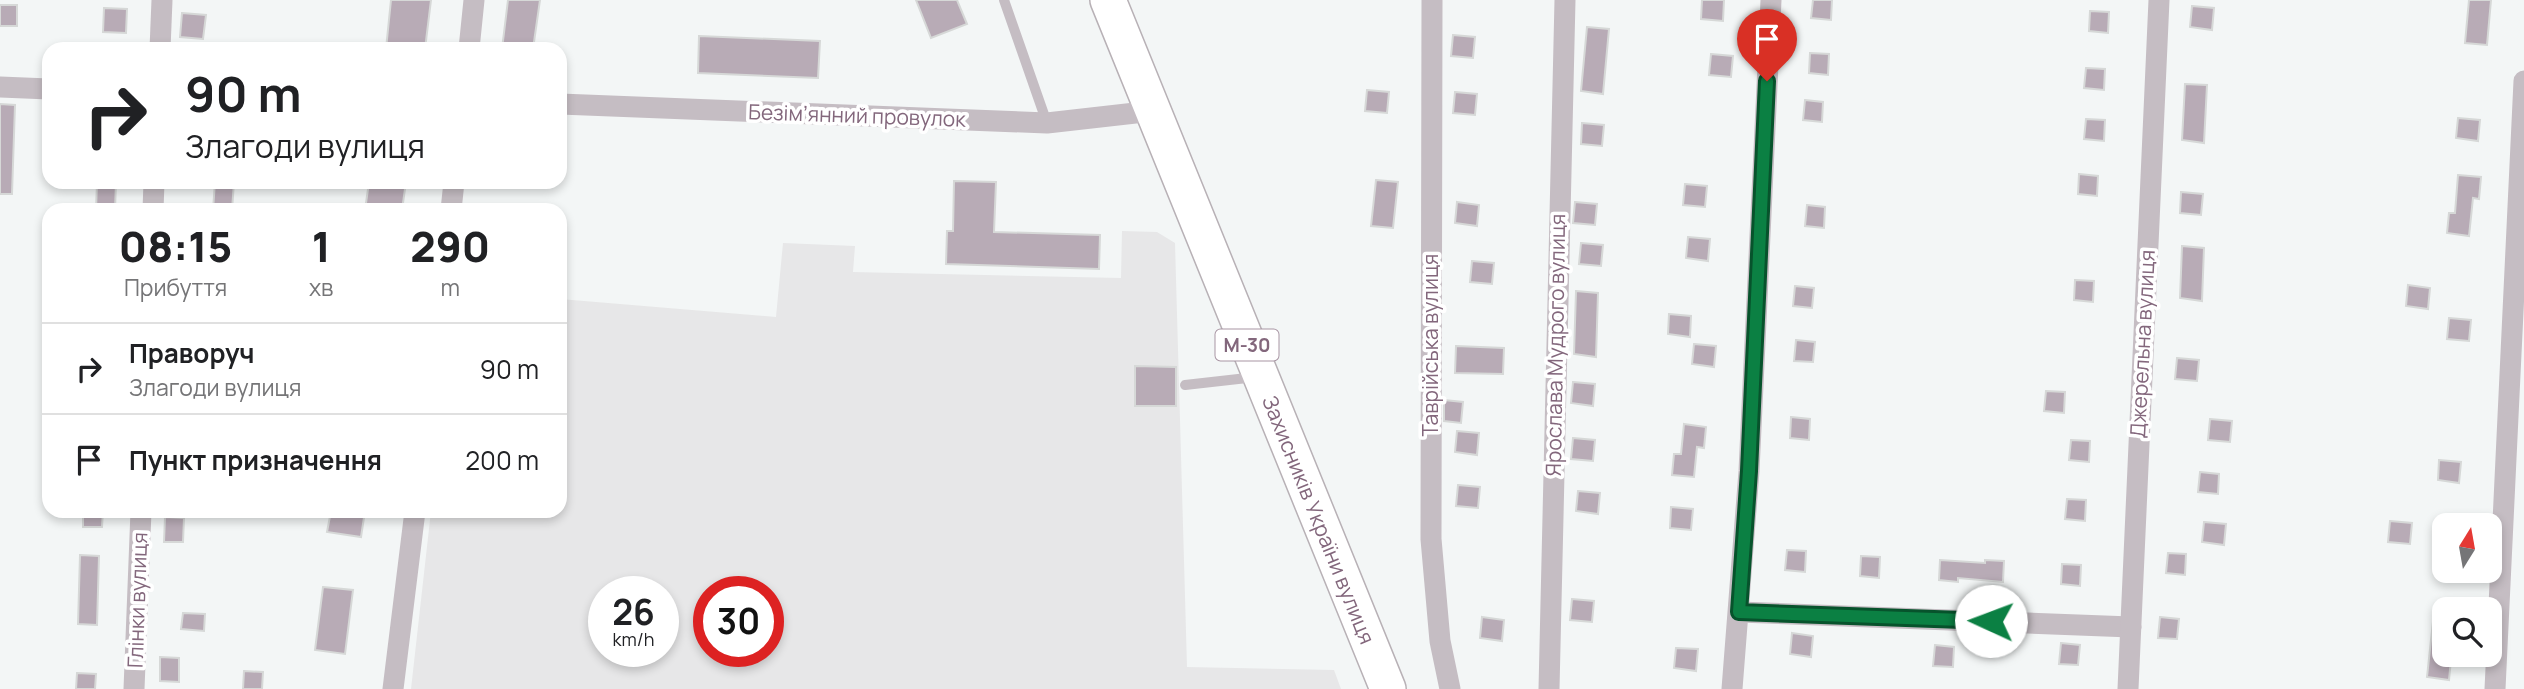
<!DOCTYPE html>
<html lang="uk">
<meta charset="utf-8">
<style>
body{margin:0;font-family:Manrope,sans-serif;background:#f2f2f2;color:#202124;height:100vh;display:flex;flex-direction:column;font-size:26px;white-space:nowrap}
*{box-sizing:border-box;margin:0}
p{font-size:23px;color:#757577}
.icon{flex:none;width:38px;height:38px;fill:none;stroke:currentColor;stroke-width:2;stroke-linecap:round;stroke-linejoin:round}
.map{position:relative;flex:1;overflow:hidden}
.drawer{position:absolute;left:42px;top:203px;width:525px;height:315px;display:flex;flex-direction:column;background:#fff;border-radius:21px;box-shadow:0 4px 10px #0003}
.drawer>*{flex:none}
.hud{position:absolute;left:42px;top:42px;width:525px;height:147px;border-radius:21px;box-shadow:0 4px 10px #0003;background:#fff;color:#202124;overflow:hidden}
.needle{width:46px;rotate:11deg}
.fabs{position:absolute;left:2432px;top:513px;display:grid;gap:14px}
.fabs a{display:grid;place-items:center;width:70px;height:70px;border-radius:14px;background:#fff;box-shadow:0 4px 10px #0003;font-size:35px}
.speed{position:absolute;left:588px;top:576px;display:flex;gap:14px;font-size:35px;font-weight:700;text-align:center}
.speed>*{display:grid;place-content:center;width:91px;height:91px;border-radius:50%;background:#fff;box-shadow:0 4px 10px #0003;line-height:1}
.speed small{font-size:18px;font-weight:400}
.speed .limit{border:10px solid #d22;background:#fff;color:#111}
.pin{position:absolute;display:grid;place-items:center;width:60px;height:60px;color:#fff;margin:-72px -30px;border-radius:50% 50% 50% 0;rotate:-45deg;box-shadow:0 0 7px #0007}
.pin .icon{rotate:45deg}
.me{position:absolute;width:77px;margin:-38px;rotate:272deg;stroke-linejoin:round;filter:drop-shadow(0 0 5px #0008)}
.turn{display:flex;align-items:center;gap:24px;height:147px;padding:0 28px;font-size:32px}
.turn .icon{width:91px;height:91px;stroke-width:2.5}
.turn b{display:block;font-size:49px;line-height:60px}
.eta{display:flex;justify-content:space-evenly;align-items:center;height:119px;text-align:center}
.eta b{font-size:42px;font-weight:800;line-height:49px}
ul{padding:0;list-style:none}
li{display:flex;align-items:center;gap:21px;height:91px;padding:0 28px;border-top:2px solid #e0e0e0}
li div{flex:1}
li b{display:block;font-size:26px}
li em{font-style:normal}
.map>svg:first-child{display:block}
</style>
<div class="map">
<svg width="2524" height="689" viewBox="0 0 2524 689">
<rect width="100%" height="100%" fill="#f3f6f6"/>
<path fill="#e7e7e8" fill-rule="evenodd" d="M1122 231 1157 232 1175 243 1187 667 1334 670 1341 689H411L431 511H560V299L776 317 783 243 855 246 853 272 1121 278ZM604 592H663V651H604ZM709 592H768V651H709Z"/>
<g fill="#b8abb6" stroke="#d6d8d7" stroke-width="2">
<path d="M391 0H431L425 49H386Z"/>
<path d="M508 0H540L533 49H502Z"/>
<path d="M916 0H957L967 24 931 38Z"/>
<path d="M1702 0H1724L1723 21 1701 19Z"/>
<path d="M1813 0H1832L1831 20 1811 18Z"/>
<path d="M2469 0H2491L2487 45 2465 43Z"/>
<rect x="0" y="5" width="17" height="21"/>
<path d="M2192 6 2214 8 2212 30 2190 27Z"/>
<path d="M104 8 127 9 126 33 103 32Z"/>
<path d="M2090 11 2109 12 2108 33 2089 31Z"/>
<path d="M182 13 206 15 203 39 180 37Z"/>
<path d="M1587 27 1609 29 1603 94 1581 91Z"/>
<path d="M1453 35 1475 37 1473 58 1451 56Z"/>
<path d="M699 36 820 41 818 78 698 73Z"/>
<path d="M1810 53 1829 54 1828 75 1809 73Z"/>
<path d="M1711 54 1733 56 1731 77 1709 75Z"/>
<path d="M2086 68 2105 69 2104 90 2084 88Z"/>
<path d="M2185 84 2207 85 2204 143 2182 140Z"/>
<path d="M1367 90 1389 92 1387 113 1365 111Z"/>
<path d="M1455 92 1477 94 1475 115 1453 113Z"/>
<path d="M1805 100 1823 102 1822 122 1803 120Z"/>
<path d="M0 104 15 105 12 194H0Z"/>
<path d="M2458 118 2480 120 2478 141 2456 138Z"/>
<path d="M2086 119 2105 120 2104 141 2084 139Z"/>
<path d="M1582 123 1604 125 1602 146 1581 144Z"/>
<path d="M2079 174 2098 176 2097 196 2078 194Z"/>
<path d="M2458 175 2481 177 2479 199 2473 198 2469 236 2447 233 2449 213H2455Z"/>
<path d="M1376 180 1398 182 1393 228 1371 226Z"/>
<path d="M954 181 996 182 994 232 1100 235 1099 269 946 264 947 231H953Z"/>
<path d="M97 182H116L115 210H96Z"/>
<path d="M215 182H234L232 210H213Z"/>
<path d="M369 182H406L402 210H365Z"/>
<path d="M1685 184 1707 186 1705 207 1683 205Z"/>
<path d="M2181 192 2203 194 2201 215 2180 213Z"/>
<path d="M1457 202 1479 205 1477 226 1455 223Z"/>
<path d="M1575 202 1597 204 1595 225 1573 223Z"/>
<path d="M1807 205 1825 207 1824 228 1805 226Z"/>
<path d="M1688 237 1710 239 1708 261 1686 258Z"/>
<path d="M1581 243 1603 245 1601 266 1579 264Z"/>
<path d="M2182 246 2204 248 2202 301 2180 298Z"/>
<path d="M1472 261 1494 263 1492 284 1470 282Z"/>
<path d="M2075 280 2094 281 2093 302 2074 300Z"/>
<path d="M2408 285 2430 288 2428 309 2406 306Z"/>
<path d="M1795 286 1814 288 1812 308 1793 306Z"/>
<path d="M1576 291 1598 293 1596 357 1574 354Z"/>
<path d="M1669 314 1691 316 1690 337 1668 334Z"/>
<path d="M2449 318 2471 320 2469 341 2447 339Z"/>
<path d="M1796 340 1815 342 1813 362 1794 361Z"/>
<path d="M1694 344 1716 346 1714 367 1692 364Z"/>
<path d="M1456 346 1504 348 1503 374 1455 373Z"/>
<path d="M2177 358 2199 360 2197 381 2175 379Z"/>
<path d="M1135 366 1176 367V406H1135Z"/>
<path d="M1573 382 1595 384 1593 406 1571 403Z"/>
<path d="M2046 391 2065 392 2064 413 2044 411Z"/>
<path d="M1444 400 1463 402 1461 423 1444 421Z"/>
<path d="M1791 417 1810 419 1809 440 1790 438Z"/>
<path d="M2210 419 2232 421 2230 442 2208 440Z"/>
<path d="M1684 424 1706 427 1704 448 1697 447 1694 477 1672 475 1674 454H1681Z"/>
<path d="M1457 431 1479 433 1477 455 1455 452Z"/>
<path d="M1573 438 1595 440 1593 461 1571 459Z"/>
<path d="M2071 440 2090 441 2089 462 2069 460Z"/>
<path d="M2439 460 2461 462 2459 483 2438 480Z"/>
<path d="M2200 472 2219 474 2218 494 2198 492Z"/>
<path d="M1458 485 1480 487 1478 508 1456 506Z"/>
<path d="M1578 491 1600 493 1598 514 1576 511Z"/>
<path d="M2067 499 2086 500 2085 521 2065 519Z"/>
<path d="M1671 507 1693 509 1691 530 1670 528Z"/>
<path d="M83 511H103L102 527H83Z"/>
<path d="M331 511H365L361 537 327 532Z"/>
<path d="M165 517 184 518 183 542H164Z"/>
<path d="M2390 521 2412 523 2410 544 2388 542Z"/>
<path d="M2204 522 2226 524 2224 545 2202 542Z"/>
<path d="M1787 550 1806 551 1805 572 1785 570Z"/>
<path d="M2168 553 2186 554 2185 575 2166 573Z"/>
<path d="M80 555 99 556 97 625 78 624Z"/>
<path d="M1861 556 1880 557 1879 578 1860 576Z"/>
<path d="M1940 560 1985 563V560L2004 561 2003 582 1958 578V582L1939 580Z"/>
<path d="M2062 564 2081 565 2080 586 2061 584Z"/>
<path d="M323 587 353 590 345 654 315 650Z"/>
<path d="M1572 599 1594 601 1592 622 1570 620Z"/>
<path d="M2434 612H2445V658L2451 659 2449 680 2427 677Z"/>
<path d="M183 613 205 614 204 631 181 629Z"/>
<path d="M1482 617 1504 620 1502 641 1480 638Z"/>
<path d="M2160 617 2179 619 2177 639 2158 638Z"/>
<path d="M1792 633 1813 636 1811 657 1790 654Z"/>
<path d="M2061 643 2080 645 2078 665 2059 664Z"/>
<path d="M1935 645 1954 647 1953 667 1933 666Z"/>
<path d="M1676 648 1698 649 1696 671 1674 668Z"/>
<path d="M160 657 179 658V682L160 681Z"/>
<path d="M244 671 263 672 262 689H243Z"/>
<path d="M77 673 96 674 95 689H76Z"/>
</g>
<g fill="none" stroke-linecap="round" stroke-linejoin="round">
<g stroke="#b8b1b6" stroke-width="38">
<path id="trunk" d="M1108 0 1388 689"/>
</g>
<g stroke="#c5bdc3" stroke-width="10">
<path d="M1004 0 1047 123"/>
<path d="M1185 385 1256 377"/>
</g>
<g stroke="#c5bdc3" stroke-width="21">
<path d="M1432 0 1431 539 1440 641 1450 689"/>
<path d="M160 49 162 0"/>
<path d="M469 49 474 0"/>
<path d="M0 87 49 89"/>
<path d="M560 104 1047 123 1153 111"/>
<path d="M153 210 154 182"/>
<path d="M451 210 454 182"/>
<path d="M1739 612 2131 627"/>
<path d="M134 689 141 511"/>
<path d="M393 689 415 511"/>
<path d="M1549 689 1565 0"/>
<path d="M1732 689 1749 471 1771 0"/>
<path d="M2128 689 2159 0"/>
<path d="M2495 689 2524 81"/>
</g>
<use href="#trunk" stroke="#fff" stroke-width="35"/>
</g>
<g fill="none" stroke-linecap="round" stroke-linejoin="round">
<g stroke="#07532c" stroke-width="18">
<path id="route" d="M1767 81 1749 471 1739 612 1991 621"/>
</g>
<use href="#route" stroke="#0b8043" stroke-width="12"/>
</g>
<g text-anchor="middle" stroke-width="7" stroke-linejoin="round" paint-order="stroke">
<rect fill="#fff" stroke="#a895a3" stroke-width="2" x="1215.5" y="329.5" width="63" height="31" rx="5"/>
<g font-size="19" font-weight="bold" fill="#83677c">
<text x="1247" y="352">М-30</text>
</g>
<g font-size="21" fill="#83677c" stroke="#fff">
<text transform="translate(857 116) rotate(2)" y="7">Безімʼянний провулок</text>
<text transform="translate(2143 344) rotate(-87)" y="7">Джерельна вулиця</text>
<text transform="translate(1431 345) rotate(-90)" y="7">Таврійська вулиця</text>
<text transform="translate(1556 345) rotate(-89)" y="7">Ярослава Мудрого вулиця</text>
<text transform="translate(1318 520) rotate(68)" y="7">Захисників України вулиця</text>
<text transform="translate(138 600) rotate(-88)" y="7">Глінки вулиця</text>
</g>
</g>
</svg>
<div class="fabs">
<a><svg class="needle" viewBox="-14 -14 28 28"><path d="M0-13l5 13h-10z" fill="#e53935"/><path d="M0 13l5-13h-10z" fill="#757577"/></svg></a>
<a><svg class="icon" aria-label="search" viewBox="0 0 24 24"><circle cx="10" cy="10" r="6"/><path d="M15 15l6 6"/></svg></a>
</div>
<div class="speed"><div>26<small>km/h</small></div><div class="limit">30</div></div>
<div class="pin" style="left:1767px;top:81px;background:#d93025"><svg class="icon" aria-label="arrive" viewBox="0 0 24 24"><path d="M6 21V4h12l-3 4 3 4H6"/></svg></div>
<svg class="me" style="left:1991px;top:621px" viewBox="-20 -20 40 40"><circle r="19" fill="#fff"/><path d="M0-13L10 11 0 6-10 11z" fill="#0b8043"/></svg>
<div class="hud">
<div class="turn"><svg class="icon" aria-label="right" viewBox="0 0 24 24"><path d="M7 20v-9h11M14 6l5 5-5 5"/></svg><div><b>90 m</b>Злагоди вулиця</div></div>
</div>
<section class="drawer">
<div class="eta">
<div><b>08:15</b><p>Прибуття</p></div>
<div><b>1</b><p>хв</p></div>
<div><b>290</b><p>m</p></div>
</div>
<ul>
<li><svg class="icon" aria-label="right" viewBox="0 0 24 24"><path d="M7 20v-9h11M14 6l5 5-5 5"/></svg><div><b>Праворуч</b><p>Злагоди вулиця</p></div><em>90 m</em></li>
<li><svg class="icon" aria-label="arrive" viewBox="0 0 24 24"><path d="M6 21V4h12l-3 4 3 4H6"/></svg><div><b>Пункт призначення</b></div><em>200 m</em></li>
</ul>
</section>
</div>
